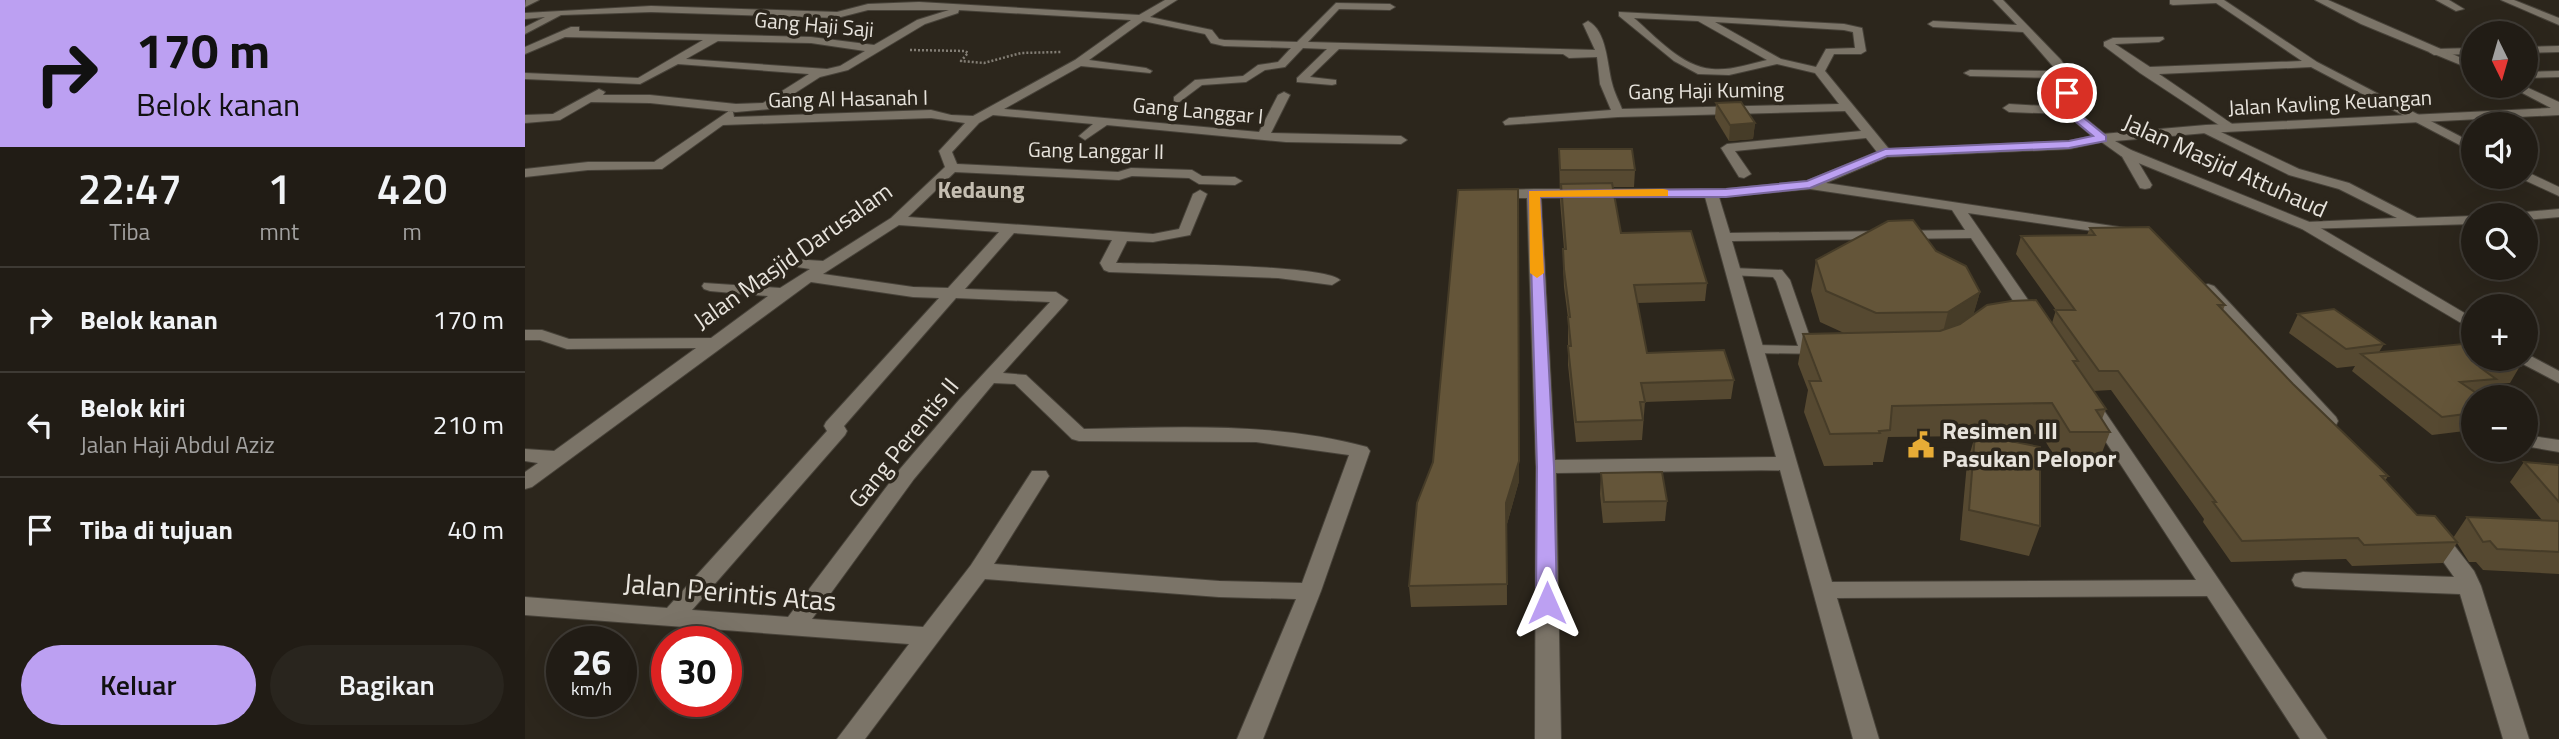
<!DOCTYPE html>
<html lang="id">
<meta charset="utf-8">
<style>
body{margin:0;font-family:"Titillium Web",sans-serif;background:#29251e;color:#f1f3f6;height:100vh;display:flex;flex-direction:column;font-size:26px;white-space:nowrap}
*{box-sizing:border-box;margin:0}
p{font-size:23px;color:#a2a1a0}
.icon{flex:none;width:38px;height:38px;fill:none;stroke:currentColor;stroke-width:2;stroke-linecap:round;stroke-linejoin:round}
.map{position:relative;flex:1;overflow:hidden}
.sheet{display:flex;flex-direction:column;background:#211c15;width:525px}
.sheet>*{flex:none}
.guide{background:#bca0f2;color:#111;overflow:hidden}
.needle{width:46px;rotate:175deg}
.controls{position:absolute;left:1936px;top:21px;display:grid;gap:14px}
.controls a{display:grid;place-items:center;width:77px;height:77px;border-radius:50%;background:#211c15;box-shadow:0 7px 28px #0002,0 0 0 2px #3e3a34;font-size:35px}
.speed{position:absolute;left:21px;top:626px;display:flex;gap:14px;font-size:35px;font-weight:700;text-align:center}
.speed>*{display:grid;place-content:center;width:91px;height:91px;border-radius:50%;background:#211c15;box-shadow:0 7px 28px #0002,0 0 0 2px #3e3a34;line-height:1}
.speed small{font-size:18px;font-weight:400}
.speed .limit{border:10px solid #d22;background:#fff;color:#111}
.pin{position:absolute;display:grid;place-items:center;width:60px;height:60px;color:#fff;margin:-30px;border:4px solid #fff;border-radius:50%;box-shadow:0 2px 7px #0007}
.me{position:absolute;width:77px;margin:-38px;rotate:0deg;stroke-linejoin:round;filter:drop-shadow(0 0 5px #0008)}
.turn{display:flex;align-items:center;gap:24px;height:147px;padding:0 21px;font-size:32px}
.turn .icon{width:91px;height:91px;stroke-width:2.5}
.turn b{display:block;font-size:49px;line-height:60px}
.eta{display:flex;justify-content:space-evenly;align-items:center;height:119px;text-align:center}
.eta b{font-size:42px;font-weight:600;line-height:49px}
.action{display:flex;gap:14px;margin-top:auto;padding:14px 21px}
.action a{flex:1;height:80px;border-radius:42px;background:#bca0f2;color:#111;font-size:28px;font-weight:600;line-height:80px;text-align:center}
.action a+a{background:#29251e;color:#f1f3f6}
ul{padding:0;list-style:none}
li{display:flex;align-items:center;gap:21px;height:105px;padding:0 21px;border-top:2px solid #3e3a34}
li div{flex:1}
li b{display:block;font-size:26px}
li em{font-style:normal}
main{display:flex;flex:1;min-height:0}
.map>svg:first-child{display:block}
</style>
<main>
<section class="sheet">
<div class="guide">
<div class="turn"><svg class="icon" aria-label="right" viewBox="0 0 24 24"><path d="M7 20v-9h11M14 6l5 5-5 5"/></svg><div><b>170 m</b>Belok kanan</div></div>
</div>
<div class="eta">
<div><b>22:47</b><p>Tiba</p></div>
<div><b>1</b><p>mnt</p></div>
<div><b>420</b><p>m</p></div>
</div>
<ul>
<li><svg class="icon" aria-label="right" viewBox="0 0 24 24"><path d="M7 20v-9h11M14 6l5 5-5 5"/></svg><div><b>Belok kanan</b></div><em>170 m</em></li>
<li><svg class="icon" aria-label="left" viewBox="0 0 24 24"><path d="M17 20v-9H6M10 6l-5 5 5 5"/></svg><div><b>Belok kiri</b><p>Jalan Haji Abdul Aziz</p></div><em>210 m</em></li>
<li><svg class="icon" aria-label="arrive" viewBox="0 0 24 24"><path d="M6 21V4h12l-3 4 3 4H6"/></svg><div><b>Tiba di tujuan</b></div><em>40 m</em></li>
</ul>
<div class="action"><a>Keluar</a><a>Bagikan</a></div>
</section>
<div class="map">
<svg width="2034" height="739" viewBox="0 0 2034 739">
<rect width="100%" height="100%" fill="#2c261c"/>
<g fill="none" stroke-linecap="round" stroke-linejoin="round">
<g stroke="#474239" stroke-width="2">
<path id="service" d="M1208 268 1257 270 1265 280 1288 346 1300 348 1303 351 1300 354 1225 353 1222 350 1230 345 1273 346 1251 281 1248 277 1203 275 1201 272 1203 269Z"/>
</g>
<g stroke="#474239" stroke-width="2">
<g id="minor">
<path d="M1 0H14L0 7Z"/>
<path d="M640 0H652L625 17 687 30 694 39 699 40 772 42 811 3 865 4 870 7 865 10 814 9 783 42 1070 50 1058 24 1063 21C1082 31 1082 64 1087 83 1089 92 1094 101 1097 109L1314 104 1290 73 1252 64 1204 75 1173 74 1149 61 1094 16V12L1319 24 1337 28 1341 51 1336 54H1309L1300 71 1364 149 1544 141 1567 136 1541 114 1484 112 1478 108 1484 104 1538 107 1535 78 1445 76 1439 73 1445 70 1532 71 1498 32 1408 27 1403 24 1408 21 1492 25 1468 0H1478L1536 60 1546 75 1550 110 1581 135V141L1544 149 1362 157 1301 183 1601 228 1603 231 1596 235 1443 213 1517 320 1515 323H1503L1446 238 1207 241 1307 582 1671 580 1562 413 1571 407 1578 409 1802 739H1775L1682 596 1312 598 1354 739H1328L1255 470 1031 473 1036 739H1010L1011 467 1002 198H970L963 194 970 190 1009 189H1201L1282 181 1352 152 1341 138 1210 151 1226 174 1219 178 1214 177 1196 148 1202 144 1336 131 1320 111 1093 117 980 125 978 122 984 118 1086 110 1075 84 1072 57 1044 58 1038 54 814 49 785 77 811 80V84L807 85 772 82V78L802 49 778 48 760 67 740 70 721 82 677 85 653 103 649 101V97L670 80 718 76 733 65 753 62 766 48 699 46 686 43 680 34 618 21 564 60 621 68 627 71 625 73 556 66 479 109 734 132 753 95 759 92 765 95 746 133 876 136 882 140 876 144 761 142 582 125 560 140 554 136 568 124 468 115 454 123 427 152 432 164 593 172 606 168 667 170 677 176 710 177 717 181 710 185 674 184 664 178 607 176 594 180 430 172 383 217 628 234 654 229 668 194 675 190 682 194 665 235 628 242 602 241 591 263C624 264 798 264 815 280L807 285 753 278 584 272 579 270 575 263 587 240 489 233 440 289 531 292 543 300 541 303 478 373 501 375 559 429C652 427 751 422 842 447L845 451 796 591 738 739H712L771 599 694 597 460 579 340 739H312L384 644 0 615V597L142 608 302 431 299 426 301 422 414 298 388 297 286 282 7 487 0 489V472L13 463 0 461V449L29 451 171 348 42 349 15 340H0V330H17L44 339 186 338 243 296 185 291 179 289 177 286 179 283 255 288 285 269 252 264 249 261 252 258 298 261 366 218 420 167 414 151 440 123 406 118 198 125 137 169 63 170 0 177V169L63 162H129L204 111 208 112 209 117 406 110 426 115 448 116 550 60 606 20 434 10 433 13 400 24 323 70 295 77 245 109 211 112 125 103 66 102 35 120 0 123V115L28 114 74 89 80 92 78 95H125L211 104 238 103 284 74 153 64 115 84 0 79V73L113 78 178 40 40 37 0 54V47L46 27H54V31L286 37 349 45 392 20 424 10H343L312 18 126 12 36 15 0 34V27L20 17 0 19V13L126 6 312 12 343 4 394 2 614 15ZM1109 18 1173 21 1242 60C1224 64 1205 71 1187 69 1157 67 1130 36 1109 18ZM1190 22 1319 30 1328 32 1330 48 1301 49 1291 67 1256 59ZM193 41 286 43 340 51 315 66 302 69 161 59ZM1285 189 1427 210 1440 230 1205 233 1194 197ZM1180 197 1251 457 1030 460 1016 198ZM374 225 474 232 423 288 388 287 298 274ZM431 298 525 302 434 400 375 469 263 617 167 610 320 435 322 431 319 426ZM469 383 490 384 547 439 554 441 731 442 824 455 777 583 694 581 469 564 524 476 521 471H507L446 565 398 627 287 619 389 479Z"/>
<path d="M1645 0H1699L1792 62 1948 143V152L1786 67 1634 74 1713 128 1711 131H1703L1615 73 1579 46V42L1588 38 1638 37 1639 39 1634 42 1590 44 1625 67 1777 61 1691 3 1648 5 1645 4Z"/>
<path d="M1911 0H1924L1939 9 1931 11Z"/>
<path d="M1976 0H1989L2034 18V25Z"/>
<path d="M2034 46V52L2000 53V47Z"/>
<path d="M1948 48V54L1909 55 1904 52 1909 49Z"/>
<path d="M2034 71V77L2000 78V72Z"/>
<path d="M1681 125 1774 169 1824 183 1892 218 1948 216V224L1777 229 1775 226 1777 223 1782 222 1872 218 1814 189 1764 175 1677 132 1675 129Z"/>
<path d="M1601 149 1606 150 1627 185 1625 188 1620 189 1615 188 1595 153Z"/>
<path d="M2000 171 2034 187V196L1995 178 2000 177Z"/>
<path d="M2034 209V217L2000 220V215H1993L2000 212Z"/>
<path d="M1683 284 1689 286 1811 417 1813 421 1811 425H1797L1677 292 1675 289 1677 286Z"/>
<path d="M2007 436 2034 440V452L2000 446V438Z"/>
<path d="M1911 529 1918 531 1949 571 1956 586 2004 739H1978L1935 594 1778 588 1770 586 1767 580 1770 574 1778 572 1929 577 1900 536 1904 531Z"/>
</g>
</g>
<g stroke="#474239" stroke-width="2">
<g id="tertiary">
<path d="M1790 0H1803L1948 63V70L1836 24Z"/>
<path d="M1984 86H1999L2034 102V115L1681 133 1590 141 1606 150 1787 223 1948 318V330L1777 229 1596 156 1571 138 1577 134 1681 125 2026 108Z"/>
<path d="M2000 353 2034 371V383L1994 362 1992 359H2000Z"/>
</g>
</g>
<path stroke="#837e75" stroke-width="2.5" stroke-dasharray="2 2" stroke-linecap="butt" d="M385 50 440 51 443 53 436 61 459 63 496 53 536 52"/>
<use href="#service" fill="#7b7468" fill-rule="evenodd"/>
<use href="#minor" fill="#7b7468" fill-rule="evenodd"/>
<use href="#tertiary" fill="#7b7468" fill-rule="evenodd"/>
</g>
<g fill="#564931">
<path d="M1191 103 1230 123 1228 139 1204 141 1190 118Z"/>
<path d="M1034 149 1110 170 1109 187H1088L1096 233 1182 283 1180 301 1112 303 1122 353 1209 380 1206 399 1120 402 1117 440 1051 442 1043 365V318L1039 287 1038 267 1039 249 1035 201Z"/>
<path d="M1565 228 1700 305 1698 310 1768 384 1863 476 1860 481 1892 515 1928 538 1942 517 2017 520 1985 482 1999 462 2034 465V574L1958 570 1951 562H1944L1932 543 1918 563 1827 566 1821 559 1706 562 1678 522 1679 519 1586 390 1568 391 1581 409 1577 419 1585 432 1573 463 1534 464 1516 434 1457 436 1515 526 1504 556 1435 540 1442 463 1450 436 1363 437 1358 462H1348V465L1299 466 1279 412 1283 390 1273 364 1278 334 1319 333 1295 322 1286 291 1291 260 1411 251 1455 292 1448 315 1527 323 1531 310 1491 254 1496 236 1562 235Z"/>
<path d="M1773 314 1859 344 1854 352 1995 366 1985 383 1968 384 1961 396 1948 397V430L1907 435 1827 371 1830 366 1812 368 1764 333Z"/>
<path d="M1076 473 1142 501 1140 521 1078 523 1075 494Z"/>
<path d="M994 481 982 524V605L886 607 884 586Z"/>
</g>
<g fill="#463c28">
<path d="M1230 123 1228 139 1204 141 1205 125Z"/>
<path d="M993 189 994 481 982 524V605L981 503Z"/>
<path d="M1455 292 1446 323 1415 344 1423 312Z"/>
</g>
<g fill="#645539" stroke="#463c28" stroke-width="2">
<path d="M1216 102 1230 123 1205 125 1191 103Z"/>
<path d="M1034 149H1107L1110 170H1035Z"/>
<path d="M1087 183 1096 233 1166 231 1182 283 1109 285 1122 353 1199 350 1209 380 1116 383 1120 402H1115L1118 420 1051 422 1043 346H1046L1043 317H1045L1039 269 1038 249H1041L1036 184Z"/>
<path d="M993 189 994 461 981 503 982 584 884 586 892 503 908 462 933 190Z"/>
<path d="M1388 220 1411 251 1441 266 1455 292 1423 312 1351 313 1301 291 1291 260 1363 221Z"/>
<path d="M1624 227 1700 305H1693L1768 384 1863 476H1856L1892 515 1910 516 1932 542 1839 545 1833 538 1717 541 1688 502H1691L1593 371H1574L1530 310H1550L1496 236 1570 235 1565 228Z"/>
<path d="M1511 300 1553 361H1548L1581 409 1571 410 1585 432H1545L1527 403 1367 406 1365 430 1354 431 1355 433 1305 434 1284 381H1296L1278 334 1415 331 1435 324 1462 305 1486 301Z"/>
<path d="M1809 309 1859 344 1821 349 1773 314Z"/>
<path d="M1948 343V359H1986L1995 366 1956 368 1971 379 1935 382 1957 397H1948V413L1917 417 1836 354Z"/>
<path d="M1450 434 1515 447V526L1444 510Z"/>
<path d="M1999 462 2034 465V502Z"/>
<path d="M1137 472 1142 501 1079 502 1076 473Z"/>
<path d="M1942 517 2034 521V552L1972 549 1965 541 1958 542Z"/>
</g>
<path fill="#bca0f2" stroke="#7a689d" stroke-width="2" d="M1538 91H1546L1549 110 1581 136V141L1544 148 1362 156 1285 188 1201 197H1015L1029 467 1032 603 1029 608 1022 610 1014 608 1011 603 1012 467 1004 191 1201 189 1282 181 1360 149 1544 141 1568 136 1538 111Z"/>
<path fill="#f59e0b" d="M1138 189 1143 190V196L1015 197 1019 273 1012 278 1005 273 1004 191Z"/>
<defs>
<g id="civic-bare" transform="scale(2.1)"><path d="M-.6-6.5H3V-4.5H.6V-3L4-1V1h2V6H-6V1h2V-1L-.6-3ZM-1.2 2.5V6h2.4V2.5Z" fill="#e7ac36" stroke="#2c261c" stroke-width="2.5" paint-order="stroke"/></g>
</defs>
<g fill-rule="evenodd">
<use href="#civic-bare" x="1396" y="445"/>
</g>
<g text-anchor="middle" stroke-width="7" stroke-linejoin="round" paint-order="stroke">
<g font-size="21" fill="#e7e3dc" stroke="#2c261c">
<text transform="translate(289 25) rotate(5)" y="7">Gang Haji Saji</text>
<text transform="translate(1181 91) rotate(-1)" y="7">Gang Haji Kuming</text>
<text transform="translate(323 99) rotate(-1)" y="7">Gang Al Hasanah I</text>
<text transform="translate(1805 103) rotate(-3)" y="7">Jalan Kavling Keuangan</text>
<text transform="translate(673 111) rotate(5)" y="7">Gang Langgar I</text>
<text transform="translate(571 151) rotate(1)" y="7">Gang Langgar II</text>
</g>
<g font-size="23" font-weight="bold" fill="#c5beb1" stroke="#2c261c">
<text x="456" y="198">Kedaung</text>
</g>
<g font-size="24" fill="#e7e3dc" stroke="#2c261c">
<text transform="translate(1700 166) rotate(24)" y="8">Jalan Masjid Attuhaud</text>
<text transform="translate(268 256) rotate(-35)" y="8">Jalan Masjid Darusalam</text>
<text transform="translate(379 443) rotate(-51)" y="8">Gang Perentis II</text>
</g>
<g font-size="24" font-weight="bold" fill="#e7e3dc" stroke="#2c261c" text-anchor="start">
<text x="1417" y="439">Resimen III<tspan x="1417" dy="28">Pasukan Pelopor</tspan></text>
</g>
<g font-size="28" fill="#e7e3dc" stroke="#2c261c">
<text transform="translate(205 592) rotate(5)" y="10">Jalan Perintis Atas</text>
</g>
</g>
</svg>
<div class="controls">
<a><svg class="needle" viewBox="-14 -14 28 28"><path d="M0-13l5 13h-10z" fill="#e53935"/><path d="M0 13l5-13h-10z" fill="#a2a1a0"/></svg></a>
<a><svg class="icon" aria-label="sound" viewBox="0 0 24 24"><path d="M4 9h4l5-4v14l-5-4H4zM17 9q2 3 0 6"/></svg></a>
<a><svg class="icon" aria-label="search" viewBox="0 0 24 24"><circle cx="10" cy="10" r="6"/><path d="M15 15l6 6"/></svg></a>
<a>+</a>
<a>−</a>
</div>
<div class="speed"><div>26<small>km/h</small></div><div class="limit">30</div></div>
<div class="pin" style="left:1542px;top:93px;background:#d93025"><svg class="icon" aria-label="arrive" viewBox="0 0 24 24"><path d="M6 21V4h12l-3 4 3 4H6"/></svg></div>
<svg class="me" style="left:1022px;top:603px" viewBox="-20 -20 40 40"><path d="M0-17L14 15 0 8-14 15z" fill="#bca0f2" stroke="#fff" stroke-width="4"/></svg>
</div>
</main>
